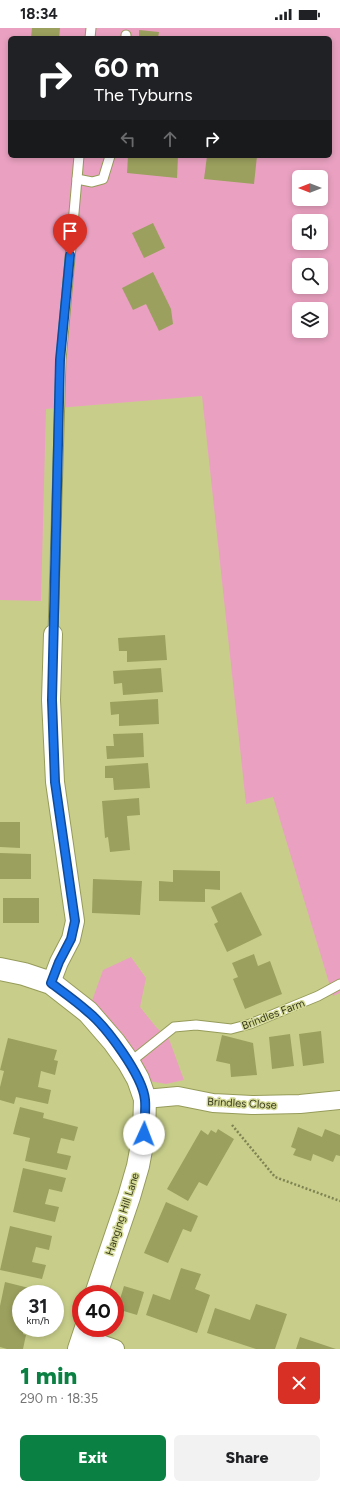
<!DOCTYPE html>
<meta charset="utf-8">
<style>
body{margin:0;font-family:Figtree,sans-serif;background:#f2f2f2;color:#202124;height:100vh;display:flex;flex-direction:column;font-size:15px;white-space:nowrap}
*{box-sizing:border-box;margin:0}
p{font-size:13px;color:#757577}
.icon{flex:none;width:22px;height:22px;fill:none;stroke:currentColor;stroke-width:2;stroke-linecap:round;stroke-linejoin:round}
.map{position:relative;height:1321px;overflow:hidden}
.details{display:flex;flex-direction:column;background:#fff;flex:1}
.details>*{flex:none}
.top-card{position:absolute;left:8px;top:8px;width:324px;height:122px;border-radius:6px;box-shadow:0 2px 6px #0003;background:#202124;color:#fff;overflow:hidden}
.needle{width:26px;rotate:270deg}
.controls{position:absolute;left:292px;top:142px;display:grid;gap:8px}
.controls a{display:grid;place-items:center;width:36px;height:36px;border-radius:6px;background:#fff;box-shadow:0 2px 6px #0003;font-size:20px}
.speed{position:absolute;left:12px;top:1257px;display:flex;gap:8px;font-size:20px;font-weight:700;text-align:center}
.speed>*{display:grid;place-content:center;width:52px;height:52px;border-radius:50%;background:#fff;box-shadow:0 2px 6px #0003;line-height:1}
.speed small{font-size:10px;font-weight:400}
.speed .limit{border:6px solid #d22;background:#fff;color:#111}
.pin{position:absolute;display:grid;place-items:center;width:34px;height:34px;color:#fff;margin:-41px -17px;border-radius:50% 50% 50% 0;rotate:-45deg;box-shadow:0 0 4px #0007}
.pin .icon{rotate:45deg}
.me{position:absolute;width:44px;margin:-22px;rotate:2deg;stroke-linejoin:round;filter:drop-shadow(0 0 3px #0008)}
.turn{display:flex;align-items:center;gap:14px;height:84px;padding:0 20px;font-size:18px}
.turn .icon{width:52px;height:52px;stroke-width:2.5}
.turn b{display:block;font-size:28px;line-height:34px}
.lanes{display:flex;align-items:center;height:38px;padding:0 20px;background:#0003;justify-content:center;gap:20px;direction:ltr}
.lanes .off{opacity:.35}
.round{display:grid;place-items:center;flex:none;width:42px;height:42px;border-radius:6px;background:#f2f2f2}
.head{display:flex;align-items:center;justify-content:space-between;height:68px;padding:0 20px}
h1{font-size:24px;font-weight:800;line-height:30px;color:#0b8043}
.action{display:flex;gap:8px;margin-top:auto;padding:8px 20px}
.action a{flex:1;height:46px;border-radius:6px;background:#0b8043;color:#fff;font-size:16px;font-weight:800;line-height:46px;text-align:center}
.action a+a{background:#f2f2f2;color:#202124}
.status{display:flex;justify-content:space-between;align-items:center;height:28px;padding:0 20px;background:#fff;direction:ltr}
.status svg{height:11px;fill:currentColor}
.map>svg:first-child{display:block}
</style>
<div class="status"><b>18:34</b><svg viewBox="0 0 49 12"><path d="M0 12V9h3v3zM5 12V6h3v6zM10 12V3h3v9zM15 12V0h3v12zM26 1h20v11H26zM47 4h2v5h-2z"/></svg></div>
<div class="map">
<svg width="340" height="1321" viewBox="0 0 340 1321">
<rect width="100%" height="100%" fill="#c8ce8a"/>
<g fill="#eaa1c1" fill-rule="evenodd">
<path d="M0 0H340V965L333 968 273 769 246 776 202 368 46 381 41 573 0 572ZM10 10H330V128H10ZM299 149H321V171H299ZM299 193H321V215H299ZM299 237H321V259H299ZM299 281H321V303H299Z"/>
<path d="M131 929 146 950 140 979 156 999 169 1011 184 1052 166 1056 138 1051 88 984 103 942Z"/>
</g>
<g fill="#9ba05e">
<path d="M32 0H60L59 10H31Z"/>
<path d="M139 2 159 4 158 10H139Z"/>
<path d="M128 128H178L177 150 127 145Z"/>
<path d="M207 128H257L254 156 204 151Z"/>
<path d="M153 195 165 220 144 230 132 205Z"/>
<path d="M153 244 171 281 173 296 159 303 146 276 133 282 122 260Z"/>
<path d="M165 607 167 632 127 634V623H119L118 610Z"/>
<path d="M161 640 163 664 123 667 122 655 114 656 113 643Z"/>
<path d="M158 671 159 696 119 698V686L111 687 110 674Z"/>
<path d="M143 705 144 729 107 731 106 718H114L113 706Z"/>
<path d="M148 735 150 760 114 762 113 750H105V738Z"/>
<path d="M139 770 140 787 127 788 130 822 110 824 108 809 105 810 102 773Z"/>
<path d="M0 794H20V820L0 819Z"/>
<path d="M0 825 31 826V851H0Z"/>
<path d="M173 842 220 843V862L205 861V874L159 873V853L173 854Z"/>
<path d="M93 851 142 853 140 887 92 885Z"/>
<path d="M241 864 262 907 227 924 214 896 218 894 211 879Z"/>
<rect x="3" y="870" width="36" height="25"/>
<path d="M254 926 258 938 270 933 282 966 245 981 233 951 238 949 232 935Z"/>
<path d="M321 1003 324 1035 303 1038 299 1006Z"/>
<path d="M290 1006 294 1038 272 1041 269 1009Z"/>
<path d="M222 1007 253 1015 257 1047 231 1049 230 1036 216 1033Z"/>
<path d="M8 1010 57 1022 54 1032 58 1033 55 1047 41 1043 38 1059 51 1062 48 1076 16 1069 14 1076 0 1072V1059L4 1043 0 1042Z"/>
<path d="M20 1079 44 1085 43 1090 78 1099 74 1113 61 1110 59 1117 57 1125 71 1128 67 1142 25 1133 30 1110 13 1106Z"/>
<path d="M298 1099 322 1109 325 1101 340 1107V1128L336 1127 333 1134 313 1126 311 1133 293 1127 296 1121 291 1119Z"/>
<path d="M218 1101 234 1111 207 1158 199 1154 188 1173 167 1161 201 1102 208 1107 211 1102 216 1105Z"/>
<path d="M23 1140 66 1150 62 1164 49 1161 45 1176 59 1179 55 1194 13 1184Z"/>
<path d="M166 1174 198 1188 191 1204 183 1201 168 1235 144 1225Z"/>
<path d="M10 1198 52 1208 49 1222 36 1219 32 1234 46 1237 42 1251 0 1242Z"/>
<path d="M181 1240 201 1246 195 1261 210 1267 197 1305 146 1287 153 1266 170 1272Z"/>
<path d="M5 1254 37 1262 36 1266H21V1300H24L23 1306 26 1307 23 1321H7L0 1319V1278Z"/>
<path d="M124 1258 144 1264 137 1287 117 1281Z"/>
<path d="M256 1276 287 1286 275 1321H256L207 1305 215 1280 250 1292Z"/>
<path d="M300 1309 336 1321H296Z"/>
</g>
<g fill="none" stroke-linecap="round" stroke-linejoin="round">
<g stroke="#969b59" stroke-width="11">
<g id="service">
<path d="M90 10 91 0"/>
<path d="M126 10V7"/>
<path d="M77 151 92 154 103 151 110 128"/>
<path d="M53 606 61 332 79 128"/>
<path d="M129 1035 174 999 196 997 231 1001 250 996 318 968 340 956"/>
</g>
</g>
<g stroke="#969b59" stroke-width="20">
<g id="minor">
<path d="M51 955 59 934 71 911 75 893 55 754 51 672 53 606"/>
<path d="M145 1071 178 1068 213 1075 252 1077 300 1076 340 1072"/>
<path d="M83 1310 115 1321"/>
</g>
</g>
<g stroke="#969b59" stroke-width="24">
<g id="tertiary">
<path d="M0 941 24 946 51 955 88 984 114 1014 129 1035 138 1051 145 1071 144 1106 138 1138 129 1169 96 1266"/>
<path d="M79 1321 86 1300"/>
</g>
</g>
<path stroke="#7f8353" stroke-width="2.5" stroke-dasharray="2 2" stroke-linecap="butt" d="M232 1097 275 1149 340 1173"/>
<use href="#service" stroke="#fff" stroke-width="9"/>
<use href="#minor" stroke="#fff" stroke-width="18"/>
<use href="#tertiary" stroke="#fff" stroke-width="22"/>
</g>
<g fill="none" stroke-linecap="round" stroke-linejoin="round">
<g stroke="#114b97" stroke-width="10">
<path id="route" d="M70 227 60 332 52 672 55 754 75 893 71 911 59 934 51 955C63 964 76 973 87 983 106 998 143 1048 145 1072 146 1083 144 1095 144 1106"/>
</g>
<use href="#route" stroke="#1a73e8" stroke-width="7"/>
</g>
<g text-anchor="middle" stroke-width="3" stroke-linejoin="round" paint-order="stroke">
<g font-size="11" fill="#393b1f" stroke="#d5db97">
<text transform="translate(273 986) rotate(-21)" y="4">Brindles Farm</text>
<text transform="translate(242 1075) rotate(3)" y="4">Brindles Close</text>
<text transform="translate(122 1186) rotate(-72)" y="4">Hanging Hill Lane</text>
</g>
</g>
</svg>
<div class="controls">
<a><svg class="needle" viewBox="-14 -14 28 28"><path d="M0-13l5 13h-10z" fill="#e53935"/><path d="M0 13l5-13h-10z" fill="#757577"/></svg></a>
<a><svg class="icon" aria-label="sound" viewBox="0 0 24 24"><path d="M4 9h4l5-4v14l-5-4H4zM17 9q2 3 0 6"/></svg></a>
<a><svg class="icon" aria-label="search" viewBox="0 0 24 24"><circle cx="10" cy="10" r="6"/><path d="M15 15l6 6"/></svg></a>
<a><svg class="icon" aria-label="layers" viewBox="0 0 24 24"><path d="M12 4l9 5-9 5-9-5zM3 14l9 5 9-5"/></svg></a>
</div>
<div class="speed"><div>31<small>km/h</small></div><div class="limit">40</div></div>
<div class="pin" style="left:70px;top:227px;background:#d93025"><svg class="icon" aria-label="arrive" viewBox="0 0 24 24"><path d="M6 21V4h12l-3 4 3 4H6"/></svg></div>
<svg class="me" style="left:144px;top:1106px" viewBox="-20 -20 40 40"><circle r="19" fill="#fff"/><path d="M0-13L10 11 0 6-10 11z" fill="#1a73e8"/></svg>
<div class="top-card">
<div class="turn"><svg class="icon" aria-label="right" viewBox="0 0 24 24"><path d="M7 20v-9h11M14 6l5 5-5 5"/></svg><div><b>60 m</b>The Tyburns</div></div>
<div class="lanes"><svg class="icon off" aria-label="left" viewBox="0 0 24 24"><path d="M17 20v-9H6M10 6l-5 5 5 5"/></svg><svg class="icon off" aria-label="ahead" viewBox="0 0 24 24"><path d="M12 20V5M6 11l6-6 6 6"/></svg><svg class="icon" aria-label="right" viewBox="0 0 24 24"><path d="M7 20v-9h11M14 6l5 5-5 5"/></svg></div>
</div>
</div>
<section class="details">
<div class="head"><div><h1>1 min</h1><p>290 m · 18:35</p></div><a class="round" style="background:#d93025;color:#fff"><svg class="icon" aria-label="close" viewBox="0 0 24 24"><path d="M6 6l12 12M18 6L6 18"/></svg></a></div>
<div class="action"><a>Exit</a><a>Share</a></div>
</section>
